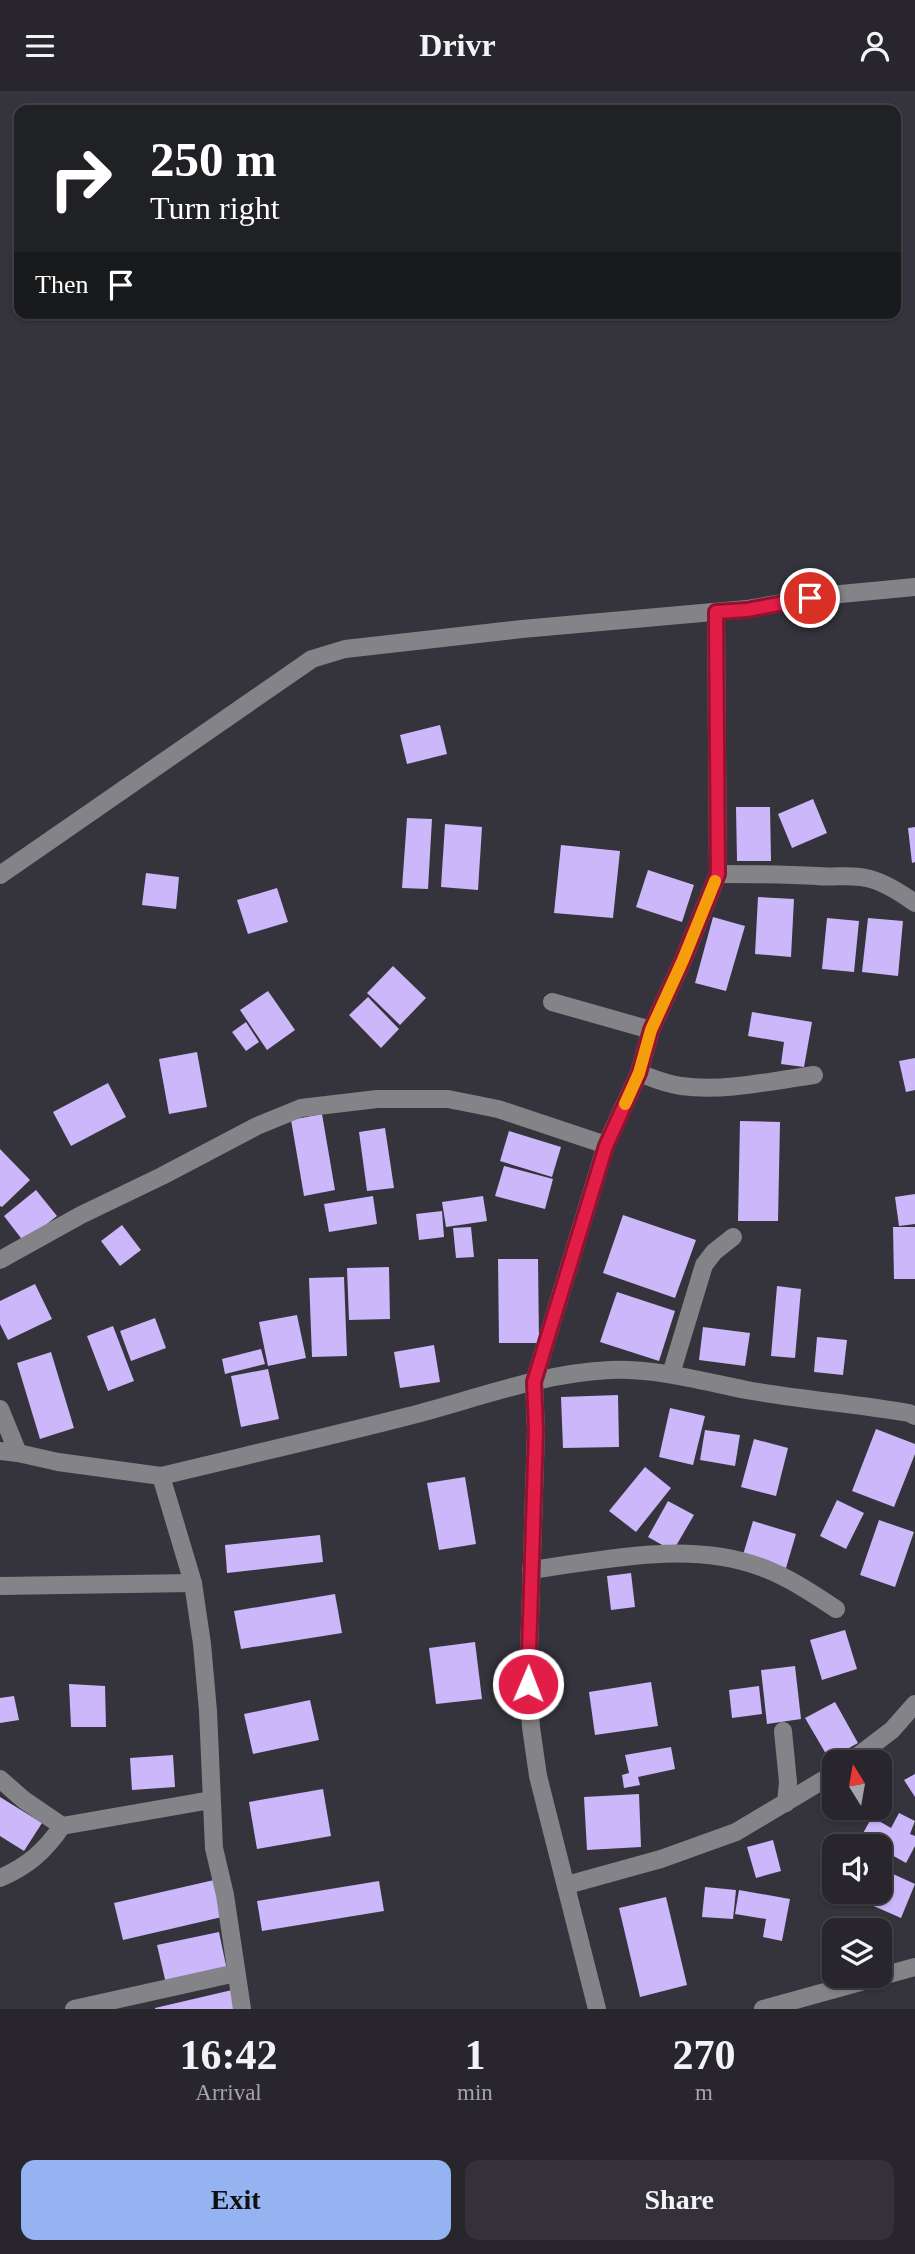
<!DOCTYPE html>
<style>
body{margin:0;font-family:"Times New Roman",serif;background:#343238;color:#f1f3f6;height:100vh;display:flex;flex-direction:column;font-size:26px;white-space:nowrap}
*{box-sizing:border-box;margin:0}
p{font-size:23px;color:#a5a5a9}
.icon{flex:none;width:38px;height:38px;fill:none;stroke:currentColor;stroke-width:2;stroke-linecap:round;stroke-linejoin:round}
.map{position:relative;height:1918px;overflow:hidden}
.panel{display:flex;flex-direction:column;background:#28262c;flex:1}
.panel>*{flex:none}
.banner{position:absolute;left:14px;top:14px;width:887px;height:214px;border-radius:14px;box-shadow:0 2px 5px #0004,0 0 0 2px #444348;background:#202124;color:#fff;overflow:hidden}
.needle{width:46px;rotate:349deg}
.tools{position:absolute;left:822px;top:1659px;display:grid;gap:14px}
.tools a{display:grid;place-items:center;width:70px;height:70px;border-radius:14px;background:#28262c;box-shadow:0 2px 5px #0004,0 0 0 2px #444348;font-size:35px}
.pin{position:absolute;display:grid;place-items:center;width:60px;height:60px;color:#fff;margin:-30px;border:4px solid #fff;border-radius:50%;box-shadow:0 2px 7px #0007}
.me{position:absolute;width:77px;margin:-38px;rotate:1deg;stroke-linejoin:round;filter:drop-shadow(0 0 5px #0008)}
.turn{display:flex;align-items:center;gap:24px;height:147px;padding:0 21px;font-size:32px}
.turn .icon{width:91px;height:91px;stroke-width:2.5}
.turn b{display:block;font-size:49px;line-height:60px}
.then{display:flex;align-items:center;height:66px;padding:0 21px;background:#0003;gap:14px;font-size:26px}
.eta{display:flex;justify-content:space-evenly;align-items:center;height:119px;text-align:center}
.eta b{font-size:42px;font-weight:700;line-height:49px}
.cta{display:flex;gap:14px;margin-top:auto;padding:14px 21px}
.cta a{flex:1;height:80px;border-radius:14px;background:#95b2f1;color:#111;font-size:28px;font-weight:700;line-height:80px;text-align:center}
.cta a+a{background:#343238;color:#f1f3f6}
header{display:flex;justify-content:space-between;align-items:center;height:91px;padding:0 21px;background:#28262c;font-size:32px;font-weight:700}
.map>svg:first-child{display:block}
</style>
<header><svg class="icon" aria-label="menu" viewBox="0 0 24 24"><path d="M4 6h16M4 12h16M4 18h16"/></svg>Drivr<svg class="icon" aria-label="person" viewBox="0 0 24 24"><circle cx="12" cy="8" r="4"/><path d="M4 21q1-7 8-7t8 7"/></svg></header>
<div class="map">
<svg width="915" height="1918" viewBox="0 0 915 1918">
<rect width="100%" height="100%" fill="#35333b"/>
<g fill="#cbb7f9">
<path d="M440 634 447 663 407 673 400 644Z"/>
<path d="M813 708 827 742 792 757 778 723Z"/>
<path d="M736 716H770L771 770H737Z"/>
<path d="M407 727 432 728 428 798 402 797Z"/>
<path d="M445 733 482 736 478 799 441 796Z"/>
<path d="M915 736V771L912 772 908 737Z"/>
<path d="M561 754 620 760 613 827 554 822Z"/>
<path d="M648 779 694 794 682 831 636 816Z"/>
<path d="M146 782 179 786 176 818 142 814Z"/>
<path d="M277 797 288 831 248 843 237 809Z"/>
<path d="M758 806 794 808 791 866 755 863Z"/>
<path d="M713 826 745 835 726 900 695 892Z"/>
<path d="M827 827 859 830 854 881 822 878Z"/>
<path d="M868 827 903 830 898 885 862 881Z"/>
<path d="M393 875 426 907 400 934 367 902Z"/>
<path d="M268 900 295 939 267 959 240 919Z"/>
<path d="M368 906 399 938 381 957 349 924Z"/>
<path d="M752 921 812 931 804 976 781 973 784 951 748 945Z"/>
<path d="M246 931 259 951 246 960 232 941Z"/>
<path d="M197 961 207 1016 169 1023 159 968Z"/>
<path d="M915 967V999L906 1001 899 970Z"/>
<path d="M108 992 126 1026 71 1055 53 1021Z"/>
<path d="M322 1023 335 1099 304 1105 291 1029Z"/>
<path d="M740 1030 780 1031 778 1130H738Z"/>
<path d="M385 1037 394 1097 367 1100 359 1041Z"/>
<path d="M509 1040 561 1056 552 1086 500 1070Z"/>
<path d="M0 1058 30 1089 2 1116 0 1115Z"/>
<path d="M504 1075 553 1088 545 1118 495 1105Z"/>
<path d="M36 1099 57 1125 24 1151 4 1125Z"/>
<path d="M915 1103V1133L899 1135 895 1106Z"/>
<path d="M373 1105 377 1133 329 1141 324 1113Z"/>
<path d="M483 1105 487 1130 446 1136 442 1111Z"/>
<path d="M442 1120 444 1146 419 1149 416 1123Z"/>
<path d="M623 1124 696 1149 675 1207 603 1182Z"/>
<path d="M122 1134 141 1159 120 1175 101 1150Z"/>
<path d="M471 1136 474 1166 456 1167 453 1137Z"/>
<path d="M893 1136H915V1188H894Z"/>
<path d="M498 1168H538L539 1252H499Z"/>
<path d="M389 1176 390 1228 349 1229 347 1177Z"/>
<path d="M344 1186 347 1265 312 1266 309 1187Z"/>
<path d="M35 1193 52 1228 8 1249 0 1233V1210Z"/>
<path d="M777 1195 801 1198 795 1267 771 1265Z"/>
<path d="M617 1201 675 1220 659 1270 600 1251Z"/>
<path d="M297 1224 306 1267 268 1275 259 1231Z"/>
<path d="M155 1227 166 1257 131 1270 120 1240Z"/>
<path d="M113 1235 134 1290 108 1300 87 1245Z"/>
<path d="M703 1236 750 1242 745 1275 699 1269Z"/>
<path d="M817 1246 847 1249 843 1284 814 1281Z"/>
<path d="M434 1254 440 1291 400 1297 394 1261Z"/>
<path d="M261 1258 265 1273 225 1283 222 1268Z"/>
<path d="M51 1261 74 1337 40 1348 17 1272Z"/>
<path d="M268 1278 279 1328 241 1336 231 1285Z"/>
<path d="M618 1304 619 1356 563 1357 561 1306Z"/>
<path d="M670 1317 705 1325 693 1374 659 1366Z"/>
<path d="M876 1338 915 1353V1363L894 1416 852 1400Z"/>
<path d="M705 1339 740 1344 735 1375 700 1369Z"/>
<path d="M754 1348 788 1357 776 1405 741 1396Z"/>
<path d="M645 1376 671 1397 636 1441 609 1420Z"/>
<path d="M465 1386 476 1453 439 1459 427 1392Z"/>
<path d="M837 1409 864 1422 846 1458 820 1445Z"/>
<path d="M668 1410 694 1424 673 1460 648 1446Z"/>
<path d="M879 1429 914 1441 895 1496 860 1484Z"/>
<path d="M753 1430 796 1443 786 1477 743 1464Z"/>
<path d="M320 1444 323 1471 227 1482 225 1454Z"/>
<path d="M631 1482 635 1516 611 1519 607 1485Z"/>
<path d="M335 1503 342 1542 241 1558 234 1520Z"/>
<path d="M845 1539 857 1578 822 1589 810 1549Z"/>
<path d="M475 1551 482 1608 436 1613 429 1557Z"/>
<path d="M795 1575 801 1628 767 1633 761 1579Z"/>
<path d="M651 1591 658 1635 595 1644 589 1601Z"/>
<path d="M69 1593 105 1595 106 1636H71Z"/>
<path d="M759 1595 762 1623 732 1627 729 1599Z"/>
<path d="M14 1605 19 1629 0 1632V1607Z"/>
<path d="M310 1609 319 1649 253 1663 244 1623Z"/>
<path d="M835 1611 858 1652 829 1668 805 1627Z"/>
<path d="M671 1656 675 1678 638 1686 640 1694 624 1697 622 1684 629 1682 625 1664Z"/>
<path d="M173 1664 175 1696 132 1699 130 1667Z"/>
<path d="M915 1683V1706L904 1689Z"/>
<path d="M323 1698 331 1745 257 1758 249 1711Z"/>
<path d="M639 1703 641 1756 587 1759 584 1706Z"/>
<path d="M0 1706 42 1732 24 1760 0 1745Z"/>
<path d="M899 1722 915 1730 910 1743 915 1745V1755L906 1772 890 1763 883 1775 880 1773V1755H856L872 1726 891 1737Z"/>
<path d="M773 1749 781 1780 756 1787 747 1756Z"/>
<path d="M880 1777 915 1793 901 1827 860 1809 864 1801H880Z"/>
<path d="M214 1789 222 1826 123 1849 114 1812Z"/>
<path d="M379 1790 384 1820 262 1840 257 1810Z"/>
<path d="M705 1796 736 1799 733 1828 702 1826Z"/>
<path d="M739 1799 790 1808 782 1850 763 1846 766 1828 735 1823Z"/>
<path d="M666 1806 687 1894 640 1906 619 1817Z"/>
<path d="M219 1841 228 1884 167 1897 157 1854Z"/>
<path d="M232 1899 237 1918H155V1917Z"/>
</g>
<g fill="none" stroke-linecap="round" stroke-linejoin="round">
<g stroke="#848387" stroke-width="18">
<path d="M718 783C751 783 784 783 817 785 833 787 850 783 866 787 883 790 901 802 915 812"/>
<path d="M0 784 312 568 345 558 522 538 747 518 830 504 915 496"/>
<path d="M552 911 651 939"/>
<path d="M639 982C652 987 666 993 681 995 724 1001 771 990 814 984"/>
<path d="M0 1169 81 1124 162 1085 257 1035 301 1017 377 1008H448L498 1018 606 1054"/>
<path d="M671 1283 704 1174 714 1161 733 1146"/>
<path d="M0 1318 18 1362"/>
<path d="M0 1360 18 1362 58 1371 161 1385"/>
<path d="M531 1479C605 1469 688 1449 761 1476 788 1486 812 1502 836 1518"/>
<path d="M0 1495 193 1492"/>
<path d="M783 1640 788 1691 786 1712"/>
<path d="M850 1671 892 1639 915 1613"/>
<path d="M0 1688 24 1709 62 1735 211 1709"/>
<path d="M0 1787C28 1775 45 1760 62 1735"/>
<path d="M567 1794 661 1768 736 1741 835 1682"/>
<path d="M74 1918 236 1882"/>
<path d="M242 1918 225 1804 214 1757 208 1620 202 1553 193 1492 161 1385C244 1365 327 1346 409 1325 475 1308 542 1282 610 1279 658 1277 705 1291 752 1300 804 1309 857 1313 909 1322L915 1325"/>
<path d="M597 1918 538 1685 531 1636 528 1593 536 1339 534 1291 606 1054 639 982 651 939 683 869 718 783 716 521"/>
<path d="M763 1918 915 1876"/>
</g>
</g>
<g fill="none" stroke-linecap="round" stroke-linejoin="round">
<g stroke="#92132f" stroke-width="18">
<path id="route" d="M528 1593 536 1339 534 1291 606 1055 639 982 651 939 683 869 718 783 716 521 747 519 810 507"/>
</g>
<use href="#route" stroke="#e11d48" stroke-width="12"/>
<path stroke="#f59e0b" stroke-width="12" d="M625 1013 639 982 651 939 683 869 715 790"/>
</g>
</svg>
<div class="tools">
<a><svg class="needle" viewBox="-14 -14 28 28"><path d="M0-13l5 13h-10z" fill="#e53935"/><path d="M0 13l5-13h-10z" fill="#a5a5a9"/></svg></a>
<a><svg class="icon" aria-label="sound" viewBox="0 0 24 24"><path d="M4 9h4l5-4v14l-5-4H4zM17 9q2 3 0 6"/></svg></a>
<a><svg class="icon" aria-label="layers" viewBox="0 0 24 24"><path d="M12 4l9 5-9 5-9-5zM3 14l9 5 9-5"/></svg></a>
</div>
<div class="pin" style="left:810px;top:507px;background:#d93025"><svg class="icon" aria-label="arrive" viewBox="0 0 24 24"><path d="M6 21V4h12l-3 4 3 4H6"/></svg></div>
<svg class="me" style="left:528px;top:1593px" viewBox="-20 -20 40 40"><circle r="17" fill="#e11d48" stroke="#fff" stroke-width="3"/><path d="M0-11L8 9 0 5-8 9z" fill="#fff"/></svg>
<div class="banner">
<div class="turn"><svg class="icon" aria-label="right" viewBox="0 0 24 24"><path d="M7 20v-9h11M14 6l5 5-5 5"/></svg><div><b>250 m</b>Turn right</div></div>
<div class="then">Then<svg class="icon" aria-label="arrive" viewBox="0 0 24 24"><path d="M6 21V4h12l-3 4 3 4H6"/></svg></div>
</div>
</div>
<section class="panel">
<div class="eta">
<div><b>16:42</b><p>Arrival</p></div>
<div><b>1</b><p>min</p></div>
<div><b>270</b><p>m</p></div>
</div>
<div class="cta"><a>Exit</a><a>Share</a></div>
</section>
